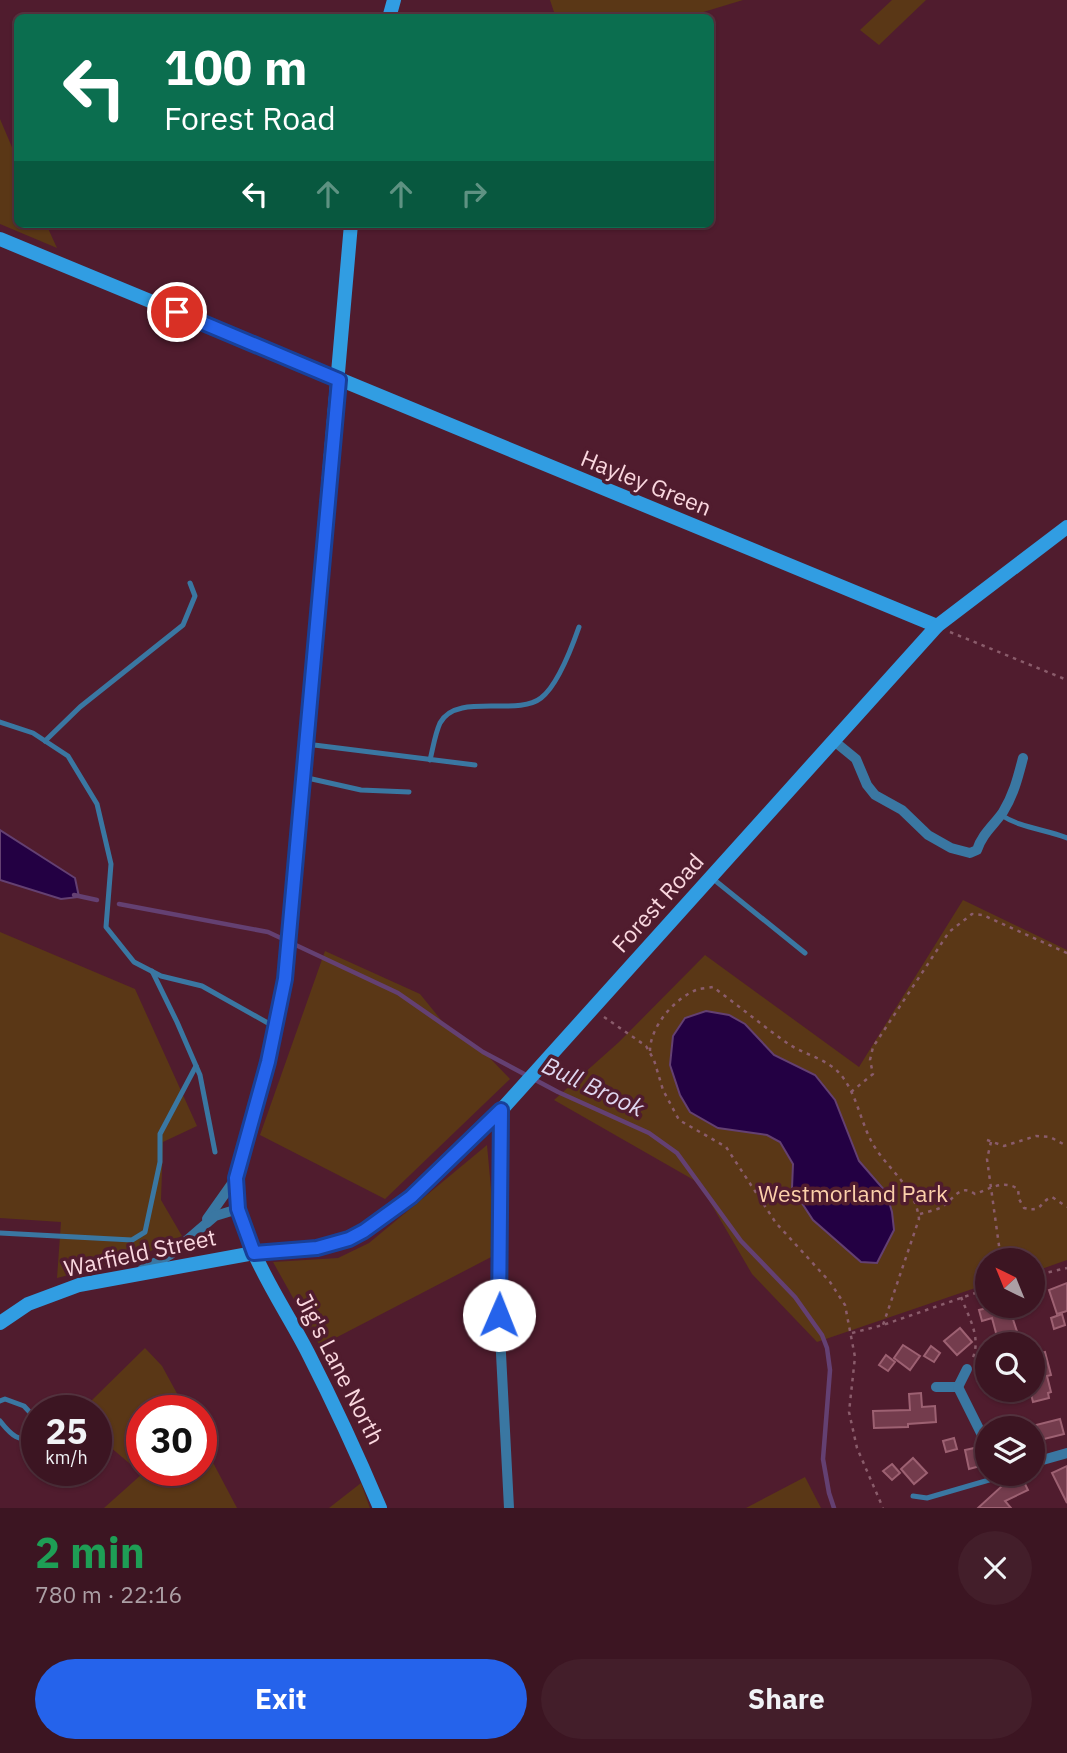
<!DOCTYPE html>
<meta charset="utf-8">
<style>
body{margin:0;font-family:"IBM Plex Sans",sans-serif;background:#431e2a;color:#f1f3f6;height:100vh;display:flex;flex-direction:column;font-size:26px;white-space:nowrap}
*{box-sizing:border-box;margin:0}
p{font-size:23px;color:#ac9fa5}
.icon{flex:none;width:38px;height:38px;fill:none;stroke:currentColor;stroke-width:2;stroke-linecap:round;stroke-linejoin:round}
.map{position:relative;height:1508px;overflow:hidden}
.side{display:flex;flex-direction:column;background:#3c1522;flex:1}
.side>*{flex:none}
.guide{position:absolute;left:14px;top:14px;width:700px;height:214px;border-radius:10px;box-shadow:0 2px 5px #0004,0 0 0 2px #553440;background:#0b6e4f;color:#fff;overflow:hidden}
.needle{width:46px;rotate:317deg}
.tools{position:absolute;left:975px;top:1248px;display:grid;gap:14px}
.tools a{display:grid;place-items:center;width:70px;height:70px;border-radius:50%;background:#3c1522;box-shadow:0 2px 5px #0004,0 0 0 2px #553440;font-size:35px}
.speed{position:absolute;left:21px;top:1395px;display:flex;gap:14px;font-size:35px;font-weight:700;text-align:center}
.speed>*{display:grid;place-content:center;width:91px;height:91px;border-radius:50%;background:#3c1522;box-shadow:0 2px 5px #0004,0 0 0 2px #553440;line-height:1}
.speed small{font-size:18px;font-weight:400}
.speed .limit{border:10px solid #d22;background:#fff;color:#111}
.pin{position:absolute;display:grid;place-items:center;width:60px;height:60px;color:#fff;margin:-30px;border:4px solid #fff;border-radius:50%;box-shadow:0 2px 7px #0007}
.me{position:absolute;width:77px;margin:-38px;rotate:1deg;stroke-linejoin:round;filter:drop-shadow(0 0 5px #0008)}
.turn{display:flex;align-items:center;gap:24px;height:147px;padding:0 35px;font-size:32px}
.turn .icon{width:91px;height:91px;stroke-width:2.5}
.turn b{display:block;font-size:49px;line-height:60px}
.lanes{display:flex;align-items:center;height:66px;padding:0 35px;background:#0003;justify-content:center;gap:35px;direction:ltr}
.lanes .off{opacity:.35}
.round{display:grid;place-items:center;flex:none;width:74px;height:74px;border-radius:37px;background:#431e2a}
.headline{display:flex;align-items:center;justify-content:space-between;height:119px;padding:0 35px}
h1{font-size:42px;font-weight:800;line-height:52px;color:#1e9e55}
.action{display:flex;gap:14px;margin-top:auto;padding:14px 35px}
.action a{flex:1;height:80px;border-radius:42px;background:#2563eb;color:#fff;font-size:28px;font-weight:800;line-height:80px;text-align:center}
.action a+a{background:#431e2a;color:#f1f3f6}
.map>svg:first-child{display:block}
</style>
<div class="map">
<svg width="1067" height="1508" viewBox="0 0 1067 1508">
<rect width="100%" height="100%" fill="#501c2e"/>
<g fill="#5a3716">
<path d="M550 0H743L687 17 556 18Z"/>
<path d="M892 0H926L879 45 860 30Z"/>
<path d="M0 119 17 159 18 224H46L57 248 0 224Z"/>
<path d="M963 900 1067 950V1260L1033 1272 1032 1260H987V1284L817 1342 752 1274 699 1183 554 1100 619 1042 705 955 859 1067Z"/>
<path d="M0 932 135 989 197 1126 163 1142 161 1200 182 1236 136 1258 57 1278 61 1222 0 1218Z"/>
<path d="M325 951 420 994 450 1031 483 1051 510 1079 385 1199 260 1135Z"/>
<path d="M487 1145 497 1254 320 1346 273 1262 338 1258 369 1243Z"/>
<path d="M145 1348 162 1366 186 1410H142V1470H201V1440L237 1508H104L142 1474 96 1435V1410H91L87 1405Z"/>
<path d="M805 1477 821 1508H746Z"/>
<path d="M361 1483 370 1508H329Z"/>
</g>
<g fill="#230043" stroke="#644072" stroke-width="2">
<path d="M0 830 75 878 79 897 61 899 0 880Z"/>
<path d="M706 1011 729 1015 745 1024 774 1055 815 1075 835 1100 859 1161 886 1192 892 1212 894 1230 877 1263 861 1262 813 1220 792 1188 793 1164 780 1142 767 1135 718 1128 690 1112 680 1095 670 1065 673 1036 685 1018Z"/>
</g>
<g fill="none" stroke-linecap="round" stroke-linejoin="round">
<g stroke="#644072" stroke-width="4.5">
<path d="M74 895 97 900"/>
<path d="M119 904 268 932 398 993 483 1052 558 1092 649 1133 677 1153 741 1241 795 1297 822 1335 827 1348 830 1370 823 1459 829 1493 834 1508"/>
</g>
</g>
<g fill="#743c4d" stroke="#9d6172" stroke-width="2">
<path d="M1067 1283V1311L1057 1314 1049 1290Z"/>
<path d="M991 1307 993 1312 1009 1307 1021 1344H999L992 1318 982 1321 979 1310Z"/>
<path d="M1062 1314 1065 1325 1054 1329 1051 1318Z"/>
<path d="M960 1328 972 1342 957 1355 944 1341Z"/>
<path d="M903 1345 920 1356 910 1370 894 1358Z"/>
<path d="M931 1346 940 1353 934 1362 924 1356Z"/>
<path d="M1045 1352 1051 1375 1047 1376 1051 1392 1048 1393 1049 1398 1033 1402 1030 1390H1032V1356Z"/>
<path d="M886 1355 895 1362 888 1371 879 1365Z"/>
<path d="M921 1393 922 1407 935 1406 936 1422 908 1424V1427L874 1428 873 1411 910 1410 909 1394Z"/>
<path d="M1060 1419 1064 1434 1032 1442V1426Z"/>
<path d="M954 1438 957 1449 946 1452 943 1441Z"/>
<path d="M979 1447 984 1465 969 1469 965 1450Z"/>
<path d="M913 1458 927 1473 914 1484 901 1469Z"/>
<path d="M892 1464 900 1473 892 1480 883 1471Z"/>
<path d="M1067 1466V1503L1052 1473Z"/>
<path d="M1021 1476 1028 1490 1005 1501 1011 1508H978L1002 1486Z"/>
</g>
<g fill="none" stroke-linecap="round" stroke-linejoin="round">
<g stroke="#8a5c6b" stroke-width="2.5" stroke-dasharray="3.5 5" stroke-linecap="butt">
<path d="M950 632 1067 680"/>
<path d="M604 1017 646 1046 654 1060 663 1090 679 1120 726 1147 776 1223 830 1282 845 1305 855 1357 849 1412 857 1448 883 1508"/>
<path d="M650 1051C650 1027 674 999 696 990 701 988 708 988 713 987 739 1006 764 1027 790 1045 806 1055 829 1060 841 1075 859 1097 861 1129 878 1152 894 1174 916 1191 919 1219L883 1325"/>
<path d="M851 1092 873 1074 870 1060 873 1047 949 932 972 914 983 915 1067 953"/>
<path d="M987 1140 1004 1146 1036 1136 1050 1137 1067 1146"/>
<path d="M991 1142 987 1159 1001 1260"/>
<path d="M920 1214C927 1212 936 1210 942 1207 954 1199 960 1183 975 1194 990 1189 1003 1179 1018 1189L1019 1199 1024 1208C1044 1213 1038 1202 1052 1197L1067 1207"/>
<path d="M1032 1276 1067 1268"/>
<path d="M961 1297C969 1318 982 1338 972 1360"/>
<path d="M852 1333 883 1325 987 1289"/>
</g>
<g stroke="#3a77a2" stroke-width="5">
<path d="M0 722 33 733 68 756 97 804 111 864 106 927 134 962 161 976 202 986 275 1027"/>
<path d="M45 741 80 707 183 625 195 596 190 583"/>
<path d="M306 744 475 765"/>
<path d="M430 760C433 748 435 734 440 723 456 692 517 717 541 698 558 685 572 647 579 627"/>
<path d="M303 777 361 790 409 792"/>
<path d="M1001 815C1021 828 1044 829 1067 838"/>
<path d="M712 878 805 953"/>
<path d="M152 971 177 1022 200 1075 215 1152"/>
<path d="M0 1233 132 1240 145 1232 160 1162V1134L196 1066"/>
<path d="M0 1401 5 1399 24 1406 37 1420"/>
<path d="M0 1421C11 1435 19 1443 37 1438"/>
<path d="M913 1496 927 1498 989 1480 996 1474"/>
</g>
<g stroke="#3a77a2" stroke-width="10">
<path d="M834 741 856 759 867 785 875 795 902 810 928 835 951 848 970 853 977 850C982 834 994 825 1003 812 1014 794 1018 777 1023 758"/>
<path d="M501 1110 499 1315 509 1508"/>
<path d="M207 1219 236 1178"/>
<path d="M142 1270 171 1254 215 1216 238 1209"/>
<path d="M936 1387H958L967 1369"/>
<path d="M958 1387 987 1445"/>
<path d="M1032 1463 1067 1453"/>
</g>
<g stroke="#319de2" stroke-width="14">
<path d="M389 18 394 0"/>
<path d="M351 224 285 979 268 1062 236 1178C236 1242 280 1298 308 1353 334 1404 358 1456 380 1508"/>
<path d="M0 239 937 626"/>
<path d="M0 1323 28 1304 79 1285 254 1253 303 1250 331 1245 364 1231 390 1213 411 1197 494 1118 937 626 1067 527"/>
</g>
</g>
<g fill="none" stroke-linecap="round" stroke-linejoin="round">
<g stroke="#184099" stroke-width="18">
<path id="route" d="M177 312 339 380 285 979 268 1062 236 1178 238 1209 254 1253 317 1248 349 1239 364 1231 411 1197 501 1110 499 1315"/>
</g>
<use href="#route" stroke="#2563eb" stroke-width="12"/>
</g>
<g text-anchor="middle" stroke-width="7" stroke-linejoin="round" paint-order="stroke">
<g font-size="23" fill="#fad7df" stroke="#501c2e">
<text transform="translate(646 483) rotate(22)" y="8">Hayley Green</text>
<text transform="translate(658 903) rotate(-48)" y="8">Forest Road</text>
<text transform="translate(140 1253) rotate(-12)" y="8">Warfield Street</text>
<text transform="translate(340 1369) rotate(63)" y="8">Jig's Lane North</text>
</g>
<g font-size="23" fill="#fcd0aa" stroke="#501c2e">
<text x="853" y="1202">Westmorland Park</text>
</g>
<g font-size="24" font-style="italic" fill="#dfd6ef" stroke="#501c2e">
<text transform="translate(593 1087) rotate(25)" y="8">Bull Brook</text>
</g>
</g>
</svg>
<div class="tools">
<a><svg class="needle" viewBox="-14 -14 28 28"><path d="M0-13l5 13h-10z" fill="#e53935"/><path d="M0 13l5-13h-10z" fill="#ac9fa5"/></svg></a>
<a><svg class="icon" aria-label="search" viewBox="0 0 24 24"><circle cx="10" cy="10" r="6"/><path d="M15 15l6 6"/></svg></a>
<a><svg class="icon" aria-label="layers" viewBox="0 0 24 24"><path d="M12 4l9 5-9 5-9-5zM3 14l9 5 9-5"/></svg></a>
</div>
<div class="speed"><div>25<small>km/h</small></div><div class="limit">30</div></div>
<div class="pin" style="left:177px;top:312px;background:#d93025"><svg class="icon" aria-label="arrive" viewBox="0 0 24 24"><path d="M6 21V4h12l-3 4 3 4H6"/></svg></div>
<svg class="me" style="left:499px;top:1315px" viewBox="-20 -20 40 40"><circle r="19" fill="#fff"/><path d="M0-13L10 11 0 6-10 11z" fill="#2563eb"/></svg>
<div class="guide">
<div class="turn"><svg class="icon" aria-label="left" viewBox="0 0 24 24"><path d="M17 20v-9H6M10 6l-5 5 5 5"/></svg><div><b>100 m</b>Forest Road</div></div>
<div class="lanes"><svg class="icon" aria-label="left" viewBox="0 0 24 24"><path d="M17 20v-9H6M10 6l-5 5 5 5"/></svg><svg class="icon off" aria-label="ahead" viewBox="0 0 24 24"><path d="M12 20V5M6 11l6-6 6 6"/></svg><svg class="icon off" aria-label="ahead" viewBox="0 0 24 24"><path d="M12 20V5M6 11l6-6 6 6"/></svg><svg class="icon off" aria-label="right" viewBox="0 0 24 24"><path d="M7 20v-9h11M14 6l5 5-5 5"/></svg></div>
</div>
</div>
<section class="side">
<div class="headline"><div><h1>2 min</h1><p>780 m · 22:16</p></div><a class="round"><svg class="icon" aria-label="close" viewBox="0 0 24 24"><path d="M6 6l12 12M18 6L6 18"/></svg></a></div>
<div class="action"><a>Exit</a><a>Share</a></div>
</section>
